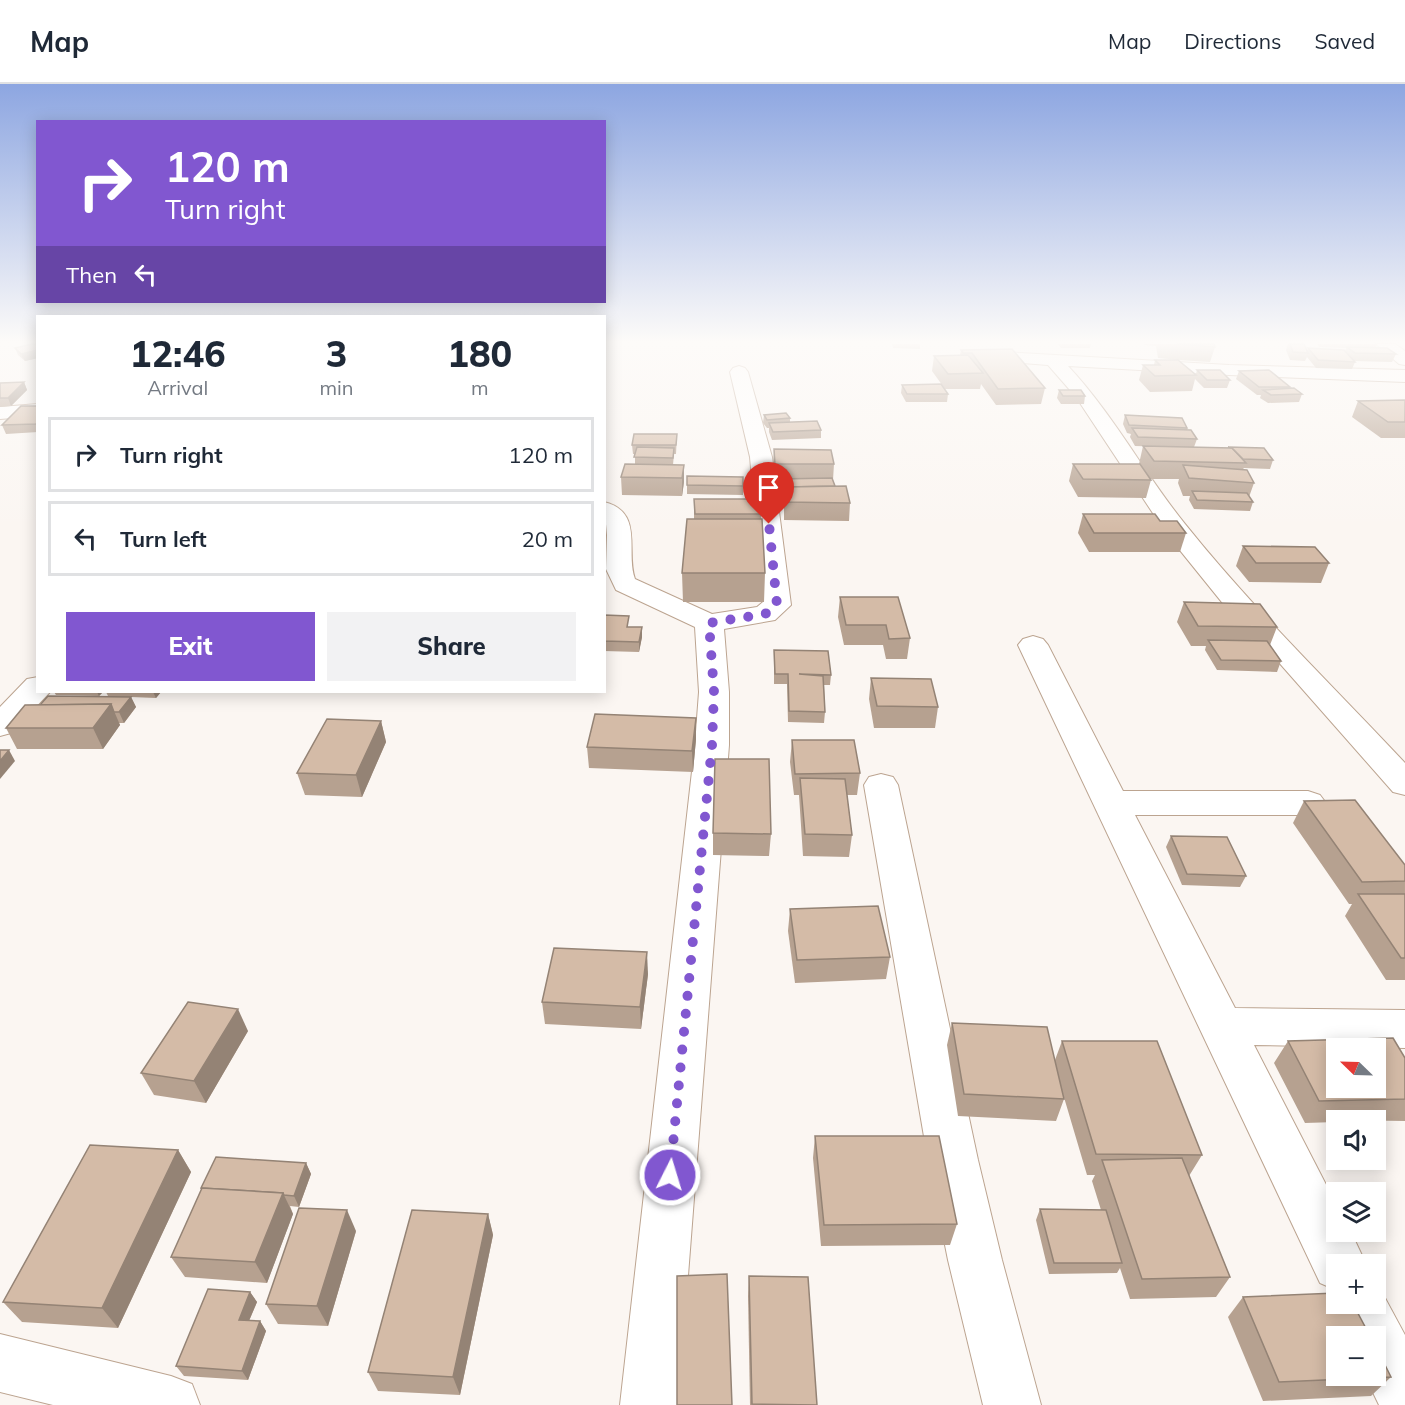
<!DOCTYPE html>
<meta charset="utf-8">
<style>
body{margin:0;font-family:Mulish,sans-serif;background:#f2f2f3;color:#1f2937;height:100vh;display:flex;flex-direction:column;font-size:22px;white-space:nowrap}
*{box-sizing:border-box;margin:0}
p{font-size:20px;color:#747a83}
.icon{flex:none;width:33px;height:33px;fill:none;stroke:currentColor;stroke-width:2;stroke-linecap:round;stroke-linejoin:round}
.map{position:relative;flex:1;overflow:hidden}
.sheet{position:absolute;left:36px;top:231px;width:570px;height:378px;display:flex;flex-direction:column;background:#fff;border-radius:0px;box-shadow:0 3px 15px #0003}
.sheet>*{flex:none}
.banner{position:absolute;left:36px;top:36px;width:570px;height:183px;border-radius:0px;box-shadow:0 3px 15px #0003;background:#8157d0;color:#fff;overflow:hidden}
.needle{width:39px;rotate:293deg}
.fabs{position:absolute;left:1326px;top:954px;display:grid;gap:12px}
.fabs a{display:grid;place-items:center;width:60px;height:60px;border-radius:0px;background:#fff;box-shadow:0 3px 15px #0003;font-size:30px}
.pin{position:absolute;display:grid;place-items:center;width:51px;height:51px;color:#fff;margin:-62px -26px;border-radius:50% 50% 50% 0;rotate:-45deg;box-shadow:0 0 6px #0007}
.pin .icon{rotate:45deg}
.me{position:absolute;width:66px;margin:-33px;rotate:5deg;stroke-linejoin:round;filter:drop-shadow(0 0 4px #0008)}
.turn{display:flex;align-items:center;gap:21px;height:126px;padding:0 30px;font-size:27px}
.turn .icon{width:78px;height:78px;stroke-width:2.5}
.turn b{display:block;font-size:42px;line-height:51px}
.then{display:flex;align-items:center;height:57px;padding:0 30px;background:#0003;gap:12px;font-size:22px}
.eta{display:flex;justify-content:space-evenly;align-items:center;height:102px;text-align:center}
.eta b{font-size:36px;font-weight:800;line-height:42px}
.cta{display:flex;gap:12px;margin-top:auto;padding:12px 30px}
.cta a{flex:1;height:69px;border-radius:0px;background:#8157d0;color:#fff;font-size:24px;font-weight:800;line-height:69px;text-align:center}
.cta a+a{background:#f2f2f3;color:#1f2937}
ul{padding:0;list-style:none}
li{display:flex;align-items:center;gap:18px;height:75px;margin:0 12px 9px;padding:0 18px;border:3px solid #e0e1e3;border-radius:0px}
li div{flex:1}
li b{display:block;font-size:22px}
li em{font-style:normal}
header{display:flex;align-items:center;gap:36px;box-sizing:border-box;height:84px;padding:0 30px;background:#fff;border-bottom:2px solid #e0e1e3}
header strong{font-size:28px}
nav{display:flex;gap:33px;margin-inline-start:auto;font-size:21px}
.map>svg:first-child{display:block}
</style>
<header>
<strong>Map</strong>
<nav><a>Map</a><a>Directions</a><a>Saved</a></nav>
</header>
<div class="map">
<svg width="1405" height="1321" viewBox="0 0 1405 1321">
<rect width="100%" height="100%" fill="#fbf6f2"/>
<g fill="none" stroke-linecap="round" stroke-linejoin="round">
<g stroke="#bca490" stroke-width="2">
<g id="street">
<path d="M1376 260H1395L1405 267V281L1399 280Z"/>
<path d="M987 267 1229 281 1405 286V298L1229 291 1068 282C1113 330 1144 389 1185 440 1252 524 1331 600 1405 679V711L1393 708 1275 574 1233 532 1166 449 1076 313 1048 281 981 276 978 272 981 268Z"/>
<path d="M739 282 745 284 748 288 772 373 791 521 775 536 724 545 729 608V661L678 1321H620L695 661 699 608 695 543 616 506 606 485 607 451 604 418C645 428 625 468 635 495L712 530 757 523 763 518 750 373 730 288 733 284Z"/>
<path d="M38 320V332L0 335V323Z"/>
<path d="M1033 552 1043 555 1048 561 1123 707H1308L1320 711 1326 719 1320 727 1308 731H1135L1235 924 1405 926V964L1254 961 1336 1120V1148H1351L1366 1180H1336V1206L1320 1199 1018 561 1023 555Z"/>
<path d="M38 593V608H50L11 649 0 652V623L27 595Z"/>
<path d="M881 690 893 693 898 701 978 1076 1002 1176 1041 1321H983L948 1176 928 1076 864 701 869 693Z"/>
<path d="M1376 1199 1378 1201 1405 1251V1321H1379L1365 1292H1376V1252H1346L1331 1220 1336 1208V1220H1376Z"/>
<path d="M0 1250 171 1292 192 1300 200 1321H53L0 1308Z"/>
</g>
</g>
<use href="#street" fill="#fff" fill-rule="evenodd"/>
</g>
<g fill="#b6a190">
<path d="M38 260V274L25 277 18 271 15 264Z"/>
<path d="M892 260H920V265L893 264Z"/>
<path d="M1058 260H1091L1090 264H1061Z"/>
<path d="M1144 260H1214L1215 263 1210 278 1178 276 1196 290 1197 286 1230 296 1227 304H1204L1195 295 1192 307 1150 308 1139 296 1143 281H1154L1155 276H1178L1158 274 1156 262 1145 261Z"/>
<path d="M1288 260H1304L1307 267 1308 264 1345 267 1346 264 1319 263 1317 260H1377L1376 263 1396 270 1392 278 1354 277 1355 278 1352 285 1316 284 1307 273 1305 277 1290 276 1286 266Z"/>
<path d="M1012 265 1045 304 1041 320 996 321 981 300 980 305H945L932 287 934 272 960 271 961 266Z"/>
<path d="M1239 287 1290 303V305L1302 310 1299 318 1268 319 1260 314 1261 311H1257L1236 295Z"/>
<path d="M24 298 27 306 11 322 0 323V299Z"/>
<path d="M902 301 948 310 947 318H906L901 309Z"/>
<path d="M1059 306 1085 312 1084 320H1061L1057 314Z"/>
<path d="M1405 316V354H1381L1352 333 1358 317Z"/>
<path d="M38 322V348L6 350 2 341Z"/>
<path d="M764 331 790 334V338L821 346V354L772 356 769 348V344H767L763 339Z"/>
<path d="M1125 331 1187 344V346L1197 355 1194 363 1273 376 1270 385 1244 384 1243 385 1254 399 1249 413 1253 418 1250 427 1194 425 1189 416 1190 412H1183L1178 399 1179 395H1150L1151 396 1146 414 1078 413 1069 397 1073 380H1139L1143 362 1172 363 1135 362 1130 353 1131 350 1127 349 1123 340Z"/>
<path d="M677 350 676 370H674L673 381H684V398L682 412 622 411 621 393 635 380V370H633L632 361Z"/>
<path d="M774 365 834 380 833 396 835 402 850 419 849 437 784 436V417H783L779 404 780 398H774L773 383Z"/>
<path d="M743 393V411L687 410V401Z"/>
<path d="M694 415 761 430 765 489 764 518H683L682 489 694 435Z"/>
<path d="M1083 430 1160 437 1186 449 1180 468H1089L1078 449Z"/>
<path d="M1243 462 1329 479 1321 499 1249 498 1236 482Z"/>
<path d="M840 513 910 554 907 575H886L883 561H844L838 533Z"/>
<path d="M1184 518 1277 543 1270 561 1281 577 1277 588 1217 586 1205 566 1206 562H1191L1177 538Z"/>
<path d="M604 531 642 553 639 568 604 567Z"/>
<path d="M774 566 831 591 830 601H824L825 628 824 639 788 638 787 600H774Z"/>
<path d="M871 594 938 623 935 644H874L869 615Z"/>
<path d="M54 608H103L99 612 56 611Z"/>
<path d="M106 608H161L156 614 131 613 136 623 124 639H119L120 641 103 665H17L6 644 40 621 108 612Z"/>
<path d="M381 637 386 658 362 713 305 711 297 689Z"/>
<path d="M696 655 693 688 589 684 587 663Z"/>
<path d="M792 656 860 689 857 711H847L852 751 849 773 803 772 799 711H794L790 678Z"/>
<path d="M1304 717 1405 781V896H1386L1345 832 1352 820H1349L1293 739Z"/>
<path d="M713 749 771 750 769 772 713 771Z"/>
<path d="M1171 752 1246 792 1240 803 1182 801 1166 763Z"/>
<path d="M790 825 890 873 886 895 795 899 788 847Z"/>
<path d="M648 890 641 945 545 940 542 918Z"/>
<path d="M952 939 1055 976 1062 957 1202 1071 1189 1092 1230 1193 1216 1213 1130 1215 1120 1184 1117 1189 1049 1190 1036 1136 1040 1125 1101 1126 1092 1097 1095 1091H1087L1063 1010 1064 1015 1056 1037 958 1032 947 961Z"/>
<path d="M248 947 206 1019 154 1011 141 989Z"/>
<path d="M1288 957 1405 974V1037L1336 1036V1038L1305 1039 1274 979Z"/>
<path d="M815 1052 957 1140 950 1161 821 1162 813 1074Z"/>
<path d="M178 1066 191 1088 118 1244 22 1238 3 1218Z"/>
<path d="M306 1079 311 1090 299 1123 290 1122 293 1130 267 1199 185 1193 171 1173 202 1106 201 1104Z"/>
<path d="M488 1130 493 1151 460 1311 378 1307 368 1288Z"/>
<path d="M356 1147 328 1242 278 1240 266 1220Z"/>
<path d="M749 1192 817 1321H750L748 1212Z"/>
<path d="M250 1208 257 1218 249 1237H260L266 1247 248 1296 184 1292 176 1282Z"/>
<path d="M1243 1213 1391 1293 1371 1312 1263 1317 1228 1233Z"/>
</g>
<g fill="#948375">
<path d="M38 266V274L25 277 21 270Z"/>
<path d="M24 298 27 306 11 322 8 314Z"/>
<path d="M684 381V398L682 412V394Z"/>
<path d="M642 543V553L639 568V558Z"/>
<path d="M97 608H103L99 612Z"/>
<path d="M153 608H161L156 614Z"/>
<path d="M131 613 136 623 124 639 119 628Z"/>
<path d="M111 620 120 641 103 665 93 644Z"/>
<path d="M696 634V655L693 688 692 667Z"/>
<path d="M381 637 386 658 362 713 356 691Z"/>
<path d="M9 666 15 677 0 695V677Z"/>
<path d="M647 868 648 890 641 945 640 923Z"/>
<path d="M238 925 248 947 206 1019 194 997Z"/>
<path d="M178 1066 191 1088 118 1244 102 1224Z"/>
<path d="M306 1079 311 1090 299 1123 294 1112Z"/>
<path d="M283 1109 293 1130 267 1199 255 1178Z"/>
<path d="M347 1126 356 1147 328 1242 317 1222Z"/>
<path d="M488 1130 493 1151 460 1311 453 1293Z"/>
<path d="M250 1208 257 1218 245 1246 239 1236Z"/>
<path d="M260 1237 266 1247 248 1296 242 1287Z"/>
</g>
<g fill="#d4bba7" stroke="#948375" stroke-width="1.5" fill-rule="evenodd">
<path d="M32 260H38V266L21 270 15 264Z"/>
<path d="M1177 260H1214L1215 263Z"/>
<path d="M1290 260H1304L1308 269 1293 268Z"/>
<path d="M1347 263 1387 264 1396 270 1355 269Z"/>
<path d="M1308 264 1344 266 1355 278 1318 276Z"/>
<path d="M1012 265 1045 304 998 305 972 269H963L961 266Z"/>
<path d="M968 271 983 289 948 290 934 272Z"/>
<path d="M1155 276H1178L1196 291 1155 292 1143 281H1160Z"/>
<path d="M1197 286H1220L1230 296H1207Z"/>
<path d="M1269 286 1290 303H1259L1239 287Z"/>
<path d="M24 298 8 314H0V299Z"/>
<path d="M941 300 948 310H907L902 301Z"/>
<path d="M1294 304 1302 310 1271 311 1263 306Z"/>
<path d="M1059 306H1081L1085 312H1063Z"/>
<path d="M1405 316V338H1388L1358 317Z"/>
<path d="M21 322H38V338L36 340 2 341Z"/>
<path d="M786 329 790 334 767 336 764 331Z"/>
<path d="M1125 331 1182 334 1187 344 1129 341Z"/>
<path d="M817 337 821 346 773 348 769 339Z"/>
<path d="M1132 344 1191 346 1197 355 1138 353Z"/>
<path d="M634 350H677L676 361H632Z"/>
<path d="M1143 362 1232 364 1246 379 1154 377Z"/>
<path d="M637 363 674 364 673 374 634 373Z"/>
<path d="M1228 363 1264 364 1273 376 1243 375 1232 364Z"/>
<path d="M774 365 831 366 834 380H775Z"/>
<path d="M625 380 684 381 682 394 621 393Z"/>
<path d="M1073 380H1140L1151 396 1083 395Z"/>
<path d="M1183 381 1247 386 1254 399 1189 394Z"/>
<path d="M687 392 743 393V402L687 401Z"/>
<path d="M832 394 835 402 785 403V407L783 408 780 395Z"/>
<path d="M846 402 850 419 785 418V403Z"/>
<path d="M1192 407 1247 409 1253 418 1197 416Z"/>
<path d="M694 415H760L761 430H695Z"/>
<path d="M1083 430H1155L1160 437H1177L1186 449H1094Z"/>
<path d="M687 435H762L765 489H682Z"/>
<path d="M1243 462 1315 463 1329 479H1256Z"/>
<path d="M840 513H898L910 554 889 555 886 541H846Z"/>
<path d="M1184 518 1260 520 1277 543 1198 542Z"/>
<path d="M604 531 629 532 627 543H642L639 558 604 557Z"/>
<path d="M1208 556 1267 557 1281 577 1221 576Z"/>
<path d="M774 566 828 567 831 591 799 590 823 592 825 628 789 627 788 590H775Z"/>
<path d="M871 594 931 595 938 623 877 622Z"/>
<path d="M48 612 131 613 119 628H114L111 620 40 621Z"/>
<path d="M111 620 93 644H6L25 621Z"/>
<path d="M595 630 696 634 692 667 587 663Z"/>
<path d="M327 635 381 637 356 691 297 689Z"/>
<path d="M792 656H854L860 689 795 690Z"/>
<path d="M0 666H9L0 677Z"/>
<path d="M715 675H769L771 750 713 749Z"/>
<path d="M800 694 845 695 852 751 805 750Z"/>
<path d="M1355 716 1405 781V797L1362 798 1304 717Z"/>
<path d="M1171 752 1227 753 1246 792 1187 790Z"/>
<path d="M1358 810H1405V874H1401Z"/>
<path d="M878 822 890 873 797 876 790 825Z"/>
<path d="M554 864 647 868 640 923 542 918Z"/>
<path d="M188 918 238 925 194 997 141 989Z"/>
<path d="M952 939 1047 943 1064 1015 964 1010Z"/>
<path d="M1393 954 1405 974V1015L1319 1017 1288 957ZM1336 964H1376V1004H1336Z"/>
<path d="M1062 957H1157L1202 1071 1096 1070Z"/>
<path d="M815 1052H939L957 1140 824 1141Z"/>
<path d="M90 1061 178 1066 102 1224 3 1218Z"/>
<path d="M216 1073 306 1079 294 1112 284 1111 283 1109 201 1104Z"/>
<path d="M1182 1074 1230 1193 1142 1195 1102 1076Z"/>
<path d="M202 1104 283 1109 255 1178 171 1173Z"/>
<path d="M299 1124 347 1126 317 1222 266 1220Z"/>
<path d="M1040 1125 1106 1126 1122 1179H1054Z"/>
<path d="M412 1126 488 1130 453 1293 368 1288Z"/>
<path d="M727 1190 732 1321H677V1192Z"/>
<path d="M749 1192 808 1193 817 1321 752 1320Z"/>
<path d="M208 1205 250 1208 239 1236 260 1237 242 1287 176 1282Z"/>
<path d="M1336 1209V1220H1353L1370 1252H1336V1292H1376V1263L1391 1293 1279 1298 1243 1213Z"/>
</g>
<linearGradient id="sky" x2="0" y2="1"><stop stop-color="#8da6e1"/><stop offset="0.58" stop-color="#fdfbf9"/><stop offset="1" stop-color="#fdfbf9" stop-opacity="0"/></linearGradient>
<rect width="1405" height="445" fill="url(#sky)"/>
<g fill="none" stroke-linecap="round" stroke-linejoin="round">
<path stroke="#8157d0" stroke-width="10" stroke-dasharray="0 18" d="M670 1091 712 661 714 608 709 539 765 530 777 521 769 440"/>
</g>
</svg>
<div class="fabs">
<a><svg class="needle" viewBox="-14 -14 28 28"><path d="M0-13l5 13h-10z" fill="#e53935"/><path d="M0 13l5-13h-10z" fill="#747a83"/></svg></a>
<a><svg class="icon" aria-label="sound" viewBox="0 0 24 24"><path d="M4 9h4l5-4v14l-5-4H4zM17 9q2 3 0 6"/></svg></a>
<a><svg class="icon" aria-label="layers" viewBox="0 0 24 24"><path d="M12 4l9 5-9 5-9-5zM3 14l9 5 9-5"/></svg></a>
<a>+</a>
<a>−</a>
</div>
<div class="pin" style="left:769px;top:440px;background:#d93025"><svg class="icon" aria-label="arrive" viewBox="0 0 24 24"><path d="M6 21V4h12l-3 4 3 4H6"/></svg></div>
<svg class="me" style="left:670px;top:1091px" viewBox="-20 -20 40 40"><circle r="17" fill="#8157d0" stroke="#fff" stroke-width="3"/><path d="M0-11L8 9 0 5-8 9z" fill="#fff"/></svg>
<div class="banner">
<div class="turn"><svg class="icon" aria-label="right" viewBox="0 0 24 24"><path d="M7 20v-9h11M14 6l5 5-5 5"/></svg><div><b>120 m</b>Turn right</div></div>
<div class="then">Then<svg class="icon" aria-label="left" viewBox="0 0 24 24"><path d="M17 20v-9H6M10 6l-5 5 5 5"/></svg></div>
</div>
<section class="sheet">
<div class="eta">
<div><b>12:46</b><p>Arrival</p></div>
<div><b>3</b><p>min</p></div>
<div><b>180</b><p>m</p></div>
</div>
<ul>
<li><svg class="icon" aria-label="right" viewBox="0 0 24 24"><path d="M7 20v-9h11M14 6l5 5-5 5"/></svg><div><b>Turn right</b></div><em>120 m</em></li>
<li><svg class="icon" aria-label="left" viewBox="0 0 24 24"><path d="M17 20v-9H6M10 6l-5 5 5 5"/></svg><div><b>Turn left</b></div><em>20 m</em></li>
</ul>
<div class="cta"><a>Exit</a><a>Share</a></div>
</section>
</div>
